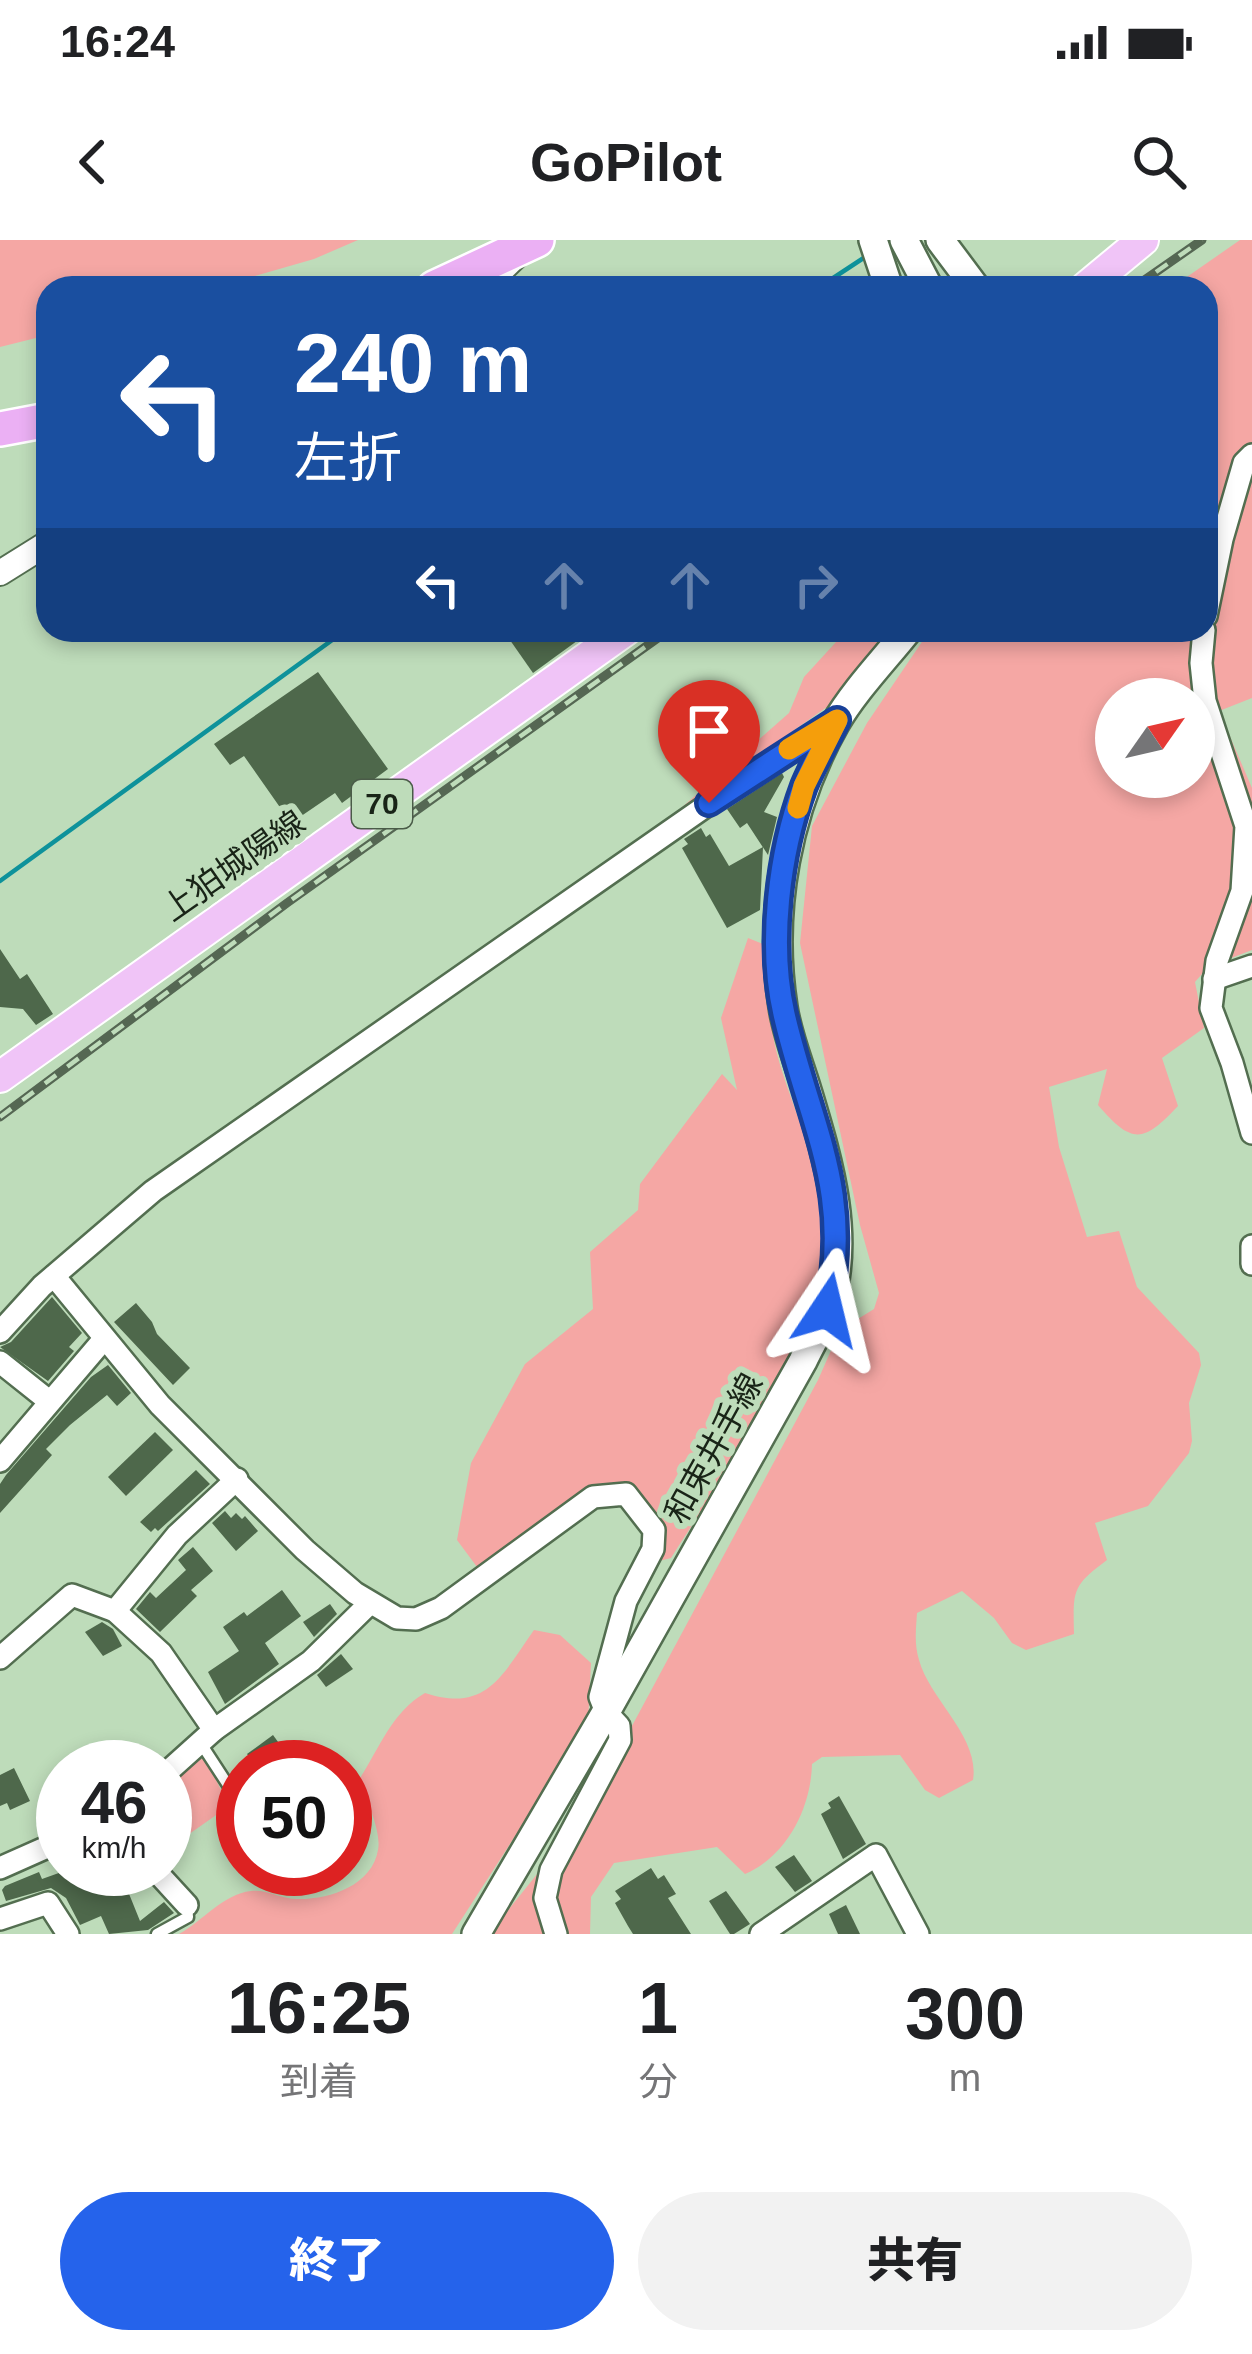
<!DOCTYPE html>
<html lang="ja">
<meta charset="utf-8">
<style>
body{margin:0;font-family:Arial,"Noto Sans JP",sans-serif;background:#f2f2f2;color:#202124;height:100vh;display:flex;flex-direction:column;font-size:45px;white-space:nowrap}
*{box-sizing:border-box;margin:0}
p{font-size:39px;color:#757577}
.icon{flex:none;width:66px;height:66px;fill:none;stroke:currentColor;stroke-width:2;stroke-linecap:round;stroke-linejoin:round}
.map{position:relative;height:1694px;overflow:hidden}
.panel{display:flex;flex-direction:column;background:#fff;flex:1}
.panel>*{flex:none}
.top-card{position:absolute;left:36px;top:36px;width:1182px;height:366px;border-radius:36px;box-shadow:0 6px 18px #0003;background:#1a4fa0;color:#fff;overflow:hidden}
.needle{width:78px;rotate:56deg}
.buttons{position:absolute;left:1095px;top:438px;display:grid;gap:24px}
.buttons a{display:grid;place-items:center;width:120px;height:120px;border-radius:50%;background:#fff;box-shadow:0 6px 18px #0003;font-size:60px}
.speed{position:absolute;left:36px;top:1500px;display:flex;gap:24px;font-size:60px;font-weight:700;text-align:center}
.speed>*{display:grid;place-content:center;width:156px;height:156px;border-radius:50%;background:#fff;box-shadow:0 6px 18px #0003;line-height:1}
.speed small{font-size:30px;font-weight:400}
.speed .limit{border:18px solid #d22;background:#fff;color:#111}
.pin{position:absolute;display:grid;place-items:center;width:102px;height:102px;color:#fff;margin:-123px -51px;border-radius:50% 50% 50% 0;rotate:-45deg;box-shadow:0 0 12px #0007}
.pin .icon{rotate:45deg}
.me{position:absolute;width:132px;margin:-66px;rotate:10deg;stroke-linejoin:round;filter:drop-shadow(0 0 9px #0008)}
.turn{display:flex;align-items:center;gap:42px;height:252px;padding:0 60px;font-size:54px}
.turn .icon{width:156px;height:156px;stroke-width:2.5}
.turn b{display:block;font-size:84px;line-height:102px}
.lanes{display:flex;align-items:center;height:114px;padding:0 60px;background:#0003;justify-content:center;gap:60px;direction:ltr}
.lanes .off{opacity:.35}
.eta{display:flex;justify-content:space-evenly;align-items:center;height:204px;text-align:center}
.eta b{font-size:72px;font-weight:800;line-height:84px}
.cta{display:flex;gap:24px;margin-top:auto;padding:24px 60px}
.cta a{flex:1;height:138px;border-radius:72px;background:#2563eb;color:#fff;font-size:48px;font-weight:800;line-height:138px;text-align:center}
.cta a+a{background:#f2f2f2;color:#202124}
.status{display:flex;justify-content:space-between;align-items:center;height:84px;padding:0 60px;background:#fff;direction:ltr}
.status svg{height:33px;fill:currentColor}
header{display:flex;justify-content:space-between;align-items:center;height:156px;padding:0 60px;background:#fff;font-size:54px;font-weight:800}
.map>svg:first-child{display:block}
</style>
<div class="status"><b>16:24</b><svg viewBox="0 0 49 12"><path d="M0 12V9h3v3zM5 12V6h3v6zM10 12V3h3v9zM15 12V0h3v12zM26 1h20v11H26zM47 4h2v5h-2z"/></svg></div>
<header><svg class="icon" aria-label="back" viewBox="0 0 24 24"><path d="M15 5l-7 7 7 7"/></svg>GoPilot<svg class="icon" aria-label="search" viewBox="0 0 24 24"><circle cx="10" cy="10" r="6"/><path d="M15 15l6 6"/></svg></header>
<div class="map">
<svg width="1252" height="1694" viewBox="0 0 1252 1694">
<rect width="100%" height="100%" fill="#bedcba"/>
<g fill="#f5a7a4" fill-rule="evenodd">
<path d="M0 0H358L314 19 213 48H48V95L0 107Z"/>
<path d="M1240 0H1252V458L1219 471 1252 548V710L1208 727 1195 742 1204 788 1162 818 1178 866C1144 902 1133 906 1098 865L1107 829 1049 847 1059 907 1087 997 1119 991 1137 1047 1199 1113 1201 1125 1189 1163 1192 1201 1189 1213 1148 1266 1095 1283 1107 1320C1072 1346 1073 1350 1074 1394L1026 1410 1012 1403 994 1378 962 1351 917 1373C916 1389 914 1404 919 1420 930 1460 980 1497 973 1540L939 1558 925 1550 900 1515 822 1517 812 1524C811 1568 787 1616 745 1634L717 1607 614 1623 591 1657 590 1694H489L583 1577 818 1140 840 1090 874 1069 879 1053 860 985 800 703 812 586 867 483 930 390H1206V48H1171ZM1116 459H1194V537H1116Z"/>
<path d="M847 390H894L834 462 671 577 789 473 804 437Z"/>
<path d="M748 698 763 704C767 740 768 779 777 814 792 870 821 922 824 981 832 1098 730 1223 671 1318L659 1321 663 1303 613 1245 480 1331 457 1300 471 1223 525 1124 593 1069 590 1012 638 970 640 944 722 834 737 850 721 778Z"/>
<path d="M534 1390 560 1395 591 1423 588 1483 452 1694H179C203 1681 223 1654 251 1651 266 1649 282 1659 297 1659 328 1660 372 1646 378 1610 382 1591 365 1558 360 1538 380 1507 392 1472 425 1453 487 1473 502 1435 534 1390Z"/>
<path d="M196 1518 206 1520 229 1566 165 1611V1546Z"/>
</g>
<g fill="none" stroke-linecap="round" stroke-linejoin="round">
<g stroke="#0e929b" stroke-width="4.5">
<path d="M818 48 868 15"/>
<path d="M0 641 346 390"/>
</g>
</g>
<g fill="#4e684b">
<path d="M503 390H592L533 433Z"/>
<path d="M318 432 388 529 342 563 335 553 291 583 244 516 230 525 214 504Z"/>
<path d="M782 533 784 537 764 572 777 577 768 615 747 583 740 588 727 569Z"/>
<path d="M701 588 706 597 710 594 729 626 763 607 760 670 727 688 682 608 688 604 684 599Z"/>
<path d="M0 709 20 739 27 734 53 774 36 785 23 769 0 767Z"/>
<path d="M52 1057 82 1093 69 1107 74 1111 48 1141 0 1107 11 1102Z"/>
<path d="M136 1063 152 1082 157 1094 190 1128 173 1145 114 1082Z"/>
<path d="M108 1125 131 1153 117 1166 107 1155 70 1185 46 1209 52 1215 0 1273V1244L6 1235 91 1137Z"/>
<path d="M155 1192 173 1210 126 1256 108 1237Z"/>
<path d="M196 1230 210 1244 158 1291 155 1288 151 1292 140 1282Z"/>
<path d="M225 1271 231 1278 236 1273 242 1279 245 1276 258 1291 236 1311 212 1283Z"/>
<path d="M193 1307 213 1331 191 1350 197 1356 160 1392 136 1369 150 1352 156 1358 186 1330 178 1320Z"/>
<path d="M282 1350 301 1376 265 1403 279 1424 225 1464 208 1432 239 1411 223 1387 244 1372 247 1376Z"/>
<path d="M330 1364 337 1374 314 1397 303 1382Z"/>
<path d="M102 1382 113 1389 122 1406 103 1416 85 1392Z"/>
<path d="M341 1414 353 1429 326 1447 317 1435Z"/>
<path d="M273 1495 289 1517 275 1527H257L247 1514Z"/>
<path d="M14 1528 30 1561 10 1570 7 1563 0 1566V1535Z"/>
<path d="M839 1556 866 1604 843 1619 821 1574 831 1568 828 1563Z"/>
<path d="M794 1615 812 1641 795 1652 775 1627Z"/>
<path d="M651 1628 658 1639 664 1635 676 1654 668 1658 691 1694H633L628 1686 615 1663 621 1659 615 1651Z"/>
<path d="M70 1629H119L140 1681 164 1662 174 1673 148 1690 109 1694 101 1676 80 1685 66 1658 51 1648 6 1661 2 1650 5 1646 39 1632 42 1639Z"/>
<path d="M726 1651 750 1684 734 1694H730L709 1661Z"/>
<path d="M846 1665 860 1694H838L829 1674Z"/>
</g>
<g fill="none" stroke-linecap="round" stroke-linejoin="round">
<g stroke="#536e50" stroke-width="15">
<g id="service">
<path d="M200 1502 243 1568"/>
<path d="M157 1694 188 1677 187 1665"/>
</g>
</g>
<g stroke="#536e50" stroke-width="26">
<g id="minor">
<path d="M1206 376 1222 299 1244 223 1252 215"/>
<path d="M1204 390 1201 423 1205 461 1246 586 1242 651 1217 721 1211 768 1232 823 1252 893"/>
<path d="M1214 739 1252 726"/>
<path d="M1252 1006V1024"/>
<path d="M54 1036 160 1165 305 1310 355 1353 397 1378 416 1379 441 1368 593 1257 626 1254 654 1290 653 1309 626 1361 600 1457 606 1472 619 1486 620 1500 551 1630 545 1658 556 1694"/>
<path d="M0 1092 42 1046 153 951 749 536 837 480"/>
<path d="M0 1122 49 1161"/>
<path d="M0 1221 104 1099"/>
<path d="M115 1371 161 1413 214 1490"/>
<path d="M0 1418 72 1355 115 1371 177 1295 237 1239"/>
<path d="M165 1534 214 1490 311 1421 369 1364"/>
<path d="M0 1628 63 1600"/>
<path d="M154 1629 187 1665"/>
<path d="M0 1679 48 1663 68 1694"/>
<path d="M761 1694 876 1615 918 1694"/>
</g>
</g>
<g stroke="#536e50" stroke-width="28">
<g id="tertiary">
<path d="M483 48 515 17"/>
<path d="M0 333 48 303"/>
</g>
</g>
<g stroke="#536e50" stroke-width="32">
<g id="secondary">
<path d="M873 0 889 48"/>
<path d="M904 0 929 48"/>
<path d="M940 0 976 48"/>
<path d="M476 1694 606 1472 803 1121C811 1104 821 1088 827 1071 853 998 827 917 806 847 798 821 787 794 783 767 768 671 787 569 835 484 854 451 884 420 908 390"/>
</g>
</g>
<g stroke="#fff" stroke-width="34">
<g id="primary">
<path d="M1085 48 1143 0"/>
<path d="M0 837 626 390"/>
</g>
</g>
<g stroke="#fff" stroke-width="38">
<g id="trunk">
<path d="M434 48 537 0"/>
<path d="M0 189 48 180"/>
</g>
</g>
<use href="#service" stroke="#fff" stroke-width="10"/>
<use href="#minor" stroke="#fff" stroke-width="21"/>
<use href="#tertiary" stroke="#fff" stroke-width="24"/>
<use href="#secondary" stroke="#fff" stroke-width="27"/>
<use href="#primary" stroke="#f0c4f7" stroke-width="30"/>
<use href="#trunk" stroke="#ebb0f4" stroke-width="33"/>
<g stroke="#556753" stroke-width="9">
<g id="rail">
<path d="M1133 48 1202 0"/>
<path d="M0 877 287 663 669 390"/>
</g>
</g>
<use href="#rail" stroke="#bedcba" stroke-width="4.5" stroke-dasharray="14" stroke-linecap="butt"/>
</g>
<g fill="none" stroke-linecap="round" stroke-linejoin="round">
<g stroke="#184099" stroke-width="30">
<path id="route" d="M709 563 837 480C826 502 813 524 804 546 779 613 768 704 784 774 809 884 854 951 827 1070"/>
</g>
<use href="#route" stroke="#2563eb" stroke-width="21"/>
<path stroke="#f59e0b" stroke-width="21" d="M789 509 837 480 804 546 798 568"/>
</g>
<g text-anchor="middle" stroke-width="12" stroke-linejoin="round" paint-order="stroke">
<rect fill="#bedcba" stroke="#4a5b48" stroke-width="3" x="352" y="540" width="60" height="48" rx="9"/>
<g font-size="30" font-weight="bold" fill="#192417">
<text x="382" y="574">70</text>
</g>
<g font-size="33" fill="#192417" stroke="#bedcba">
<text transform="translate(233 625) rotate(-35)" y="12">上狛城陽線</text>
<text transform="translate(713 1208) rotate(-61)" y="12">和束井手線</text>
</g>
</g>
</svg>
<div class="buttons">
<a><svg class="needle" viewBox="-14 -14 28 28"><path d="M0-13l5 13h-10z" fill="#e53935"/><path d="M0 13l5-13h-10z" fill="#757577"/></svg></a>
</div>
<div class="speed"><div>46<small>km/h</small></div><div class="limit">50</div></div>
<div class="pin" style="left:709px;top:563px;background:#d93025"><svg class="icon" aria-label="arrive" viewBox="0 0 24 24"><path d="M6 21V4h12l-3 4 3 4H6"/></svg></div>
<svg class="me" style="left:827px;top:1070px" viewBox="-20 -20 40 40"><path d="M0-17L14 15 0 8-14 15z" fill="#2563eb" stroke="#fff" stroke-width="4"/></svg>
<div class="top-card">
<div class="turn"><svg class="icon" aria-label="left" viewBox="0 0 24 24"><path d="M17 20v-9H6M10 6l-5 5 5 5"/></svg><div><b>240 m</b>左折</div></div>
<div class="lanes"><svg class="icon" aria-label="left" viewBox="0 0 24 24"><path d="M17 20v-9H6M10 6l-5 5 5 5"/></svg><svg class="icon off" aria-label="ahead" viewBox="0 0 24 24"><path d="M12 20V5M6 11l6-6 6 6"/></svg><svg class="icon off" aria-label="ahead" viewBox="0 0 24 24"><path d="M12 20V5M6 11l6-6 6 6"/></svg><svg class="icon off" aria-label="right" viewBox="0 0 24 24"><path d="M7 20v-9h11M14 6l5 5-5 5"/></svg></div>
</div>
</div>
<section class="panel">
<div class="eta">
<div><b>16:25</b><p>到着</p></div>
<div><b>1</b><p>分</p></div>
<div><b>300</b><p>m</p></div>
</div>
<div class="cta"><a>終了</a><a>共有</a></div>
</section>
